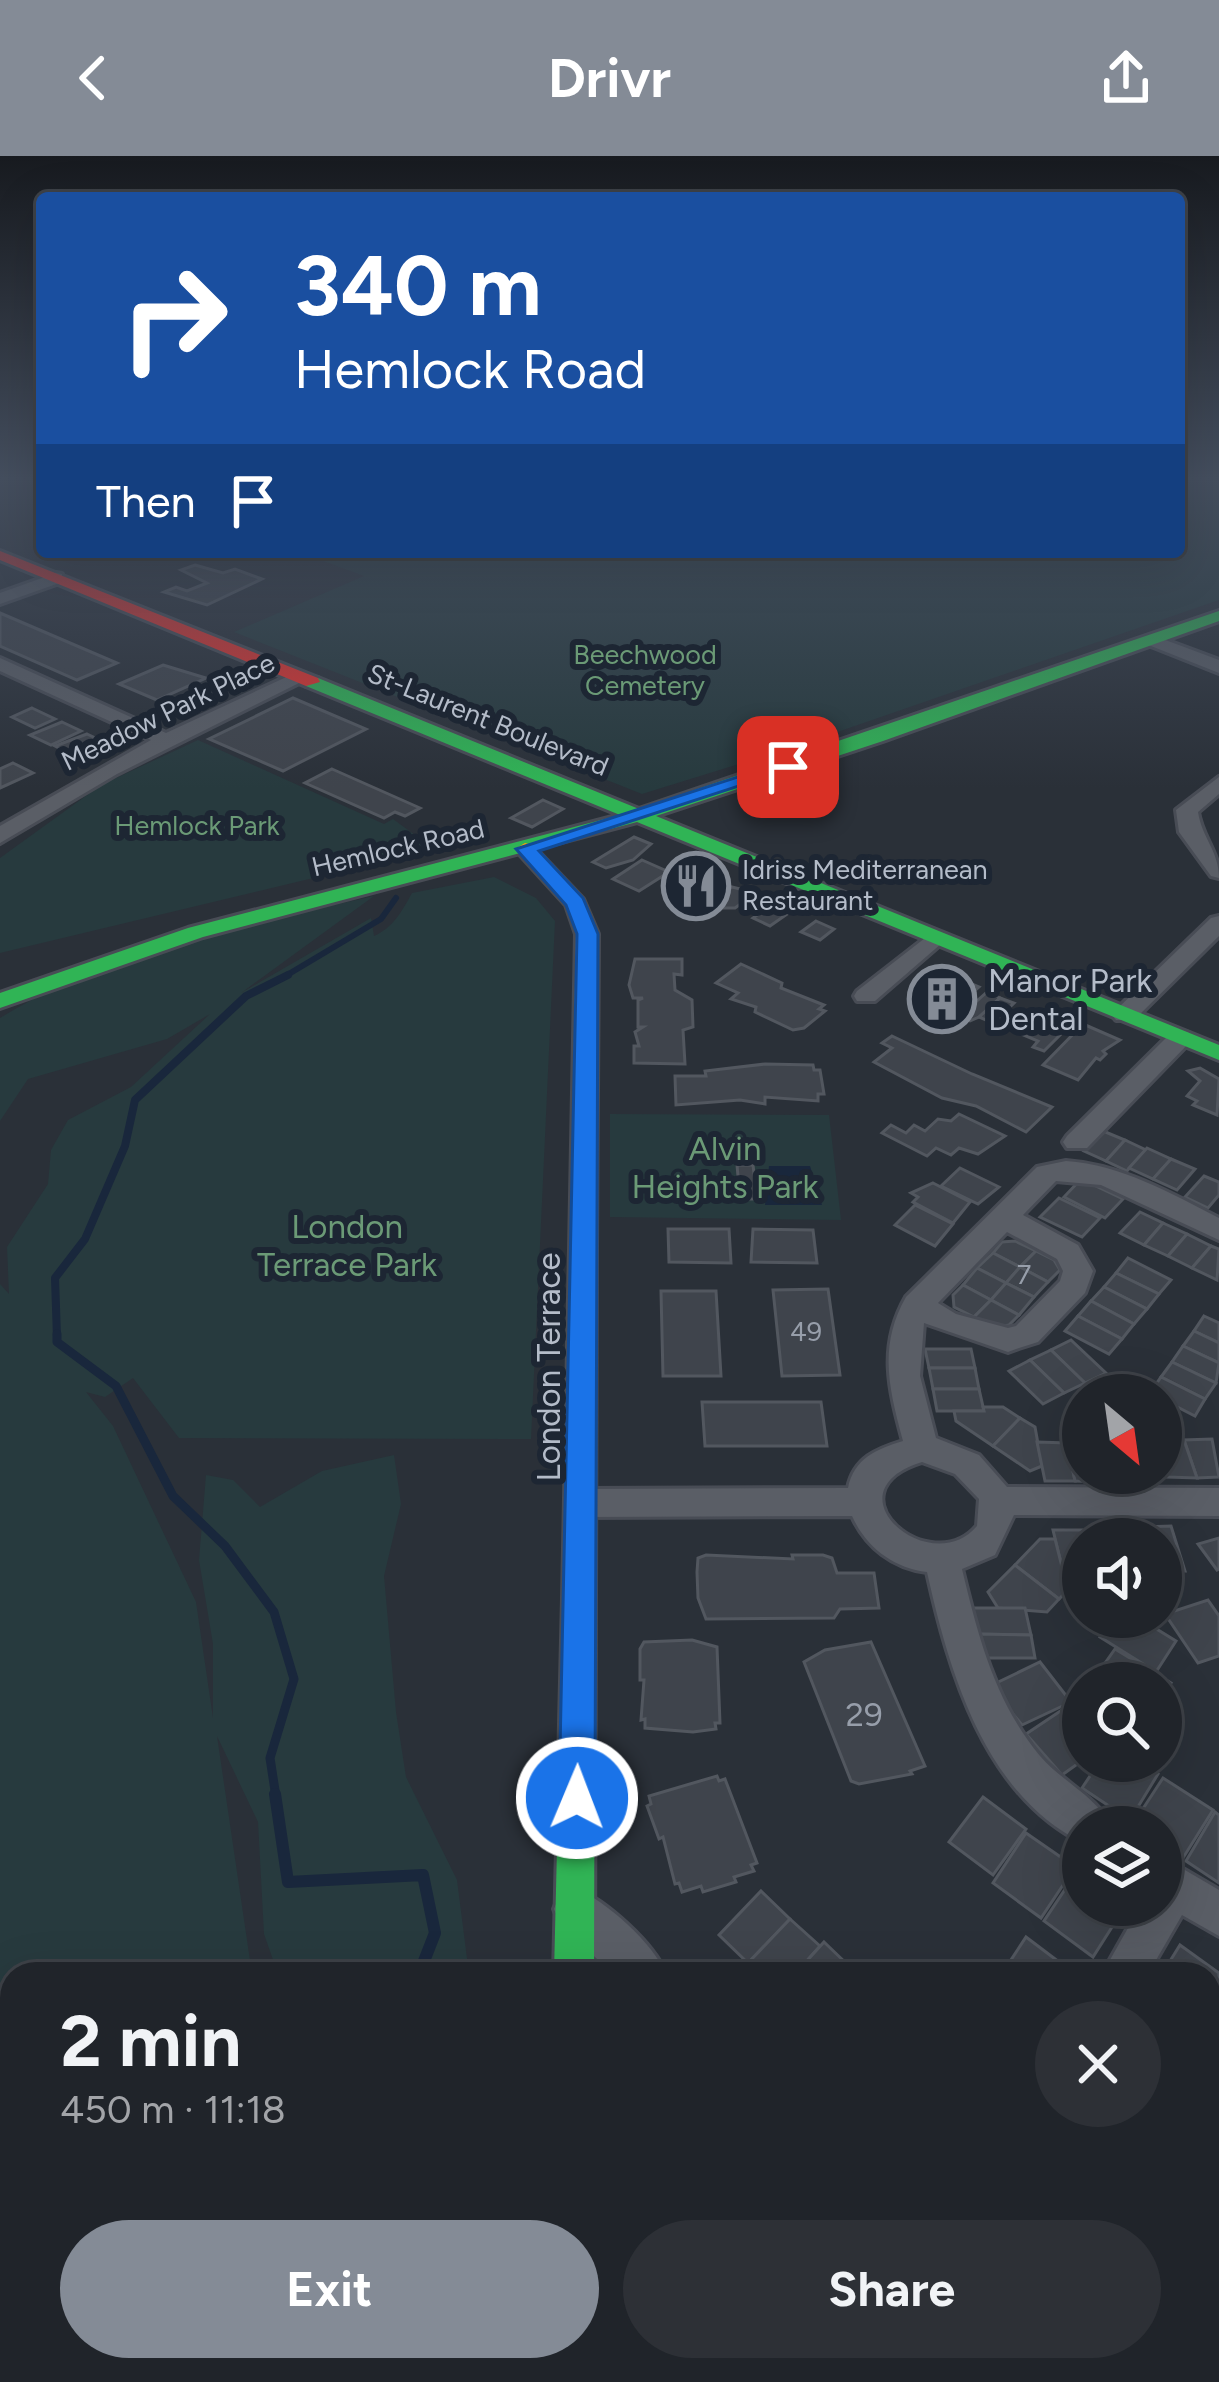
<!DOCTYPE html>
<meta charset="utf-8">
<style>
body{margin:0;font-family:Figtree,sans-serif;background:#2d3036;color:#f1f3f6;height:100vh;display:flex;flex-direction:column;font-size:45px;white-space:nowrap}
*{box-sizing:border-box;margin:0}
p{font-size:39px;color:#a2a4a8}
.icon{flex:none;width:66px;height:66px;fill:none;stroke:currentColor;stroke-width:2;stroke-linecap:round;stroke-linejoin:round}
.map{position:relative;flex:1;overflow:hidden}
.details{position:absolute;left:0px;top:1806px;width:1221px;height:420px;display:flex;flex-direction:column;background:#20242a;border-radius:36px 36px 0 0;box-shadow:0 12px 48px #0002,0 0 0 3px #3d4147}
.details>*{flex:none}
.top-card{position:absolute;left:36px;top:36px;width:1149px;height:366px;border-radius:12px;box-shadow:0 12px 48px #0002,0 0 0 3px #3d4147;background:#1a4fa0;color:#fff;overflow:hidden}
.needle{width:78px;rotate:151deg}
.controls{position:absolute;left:1062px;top:1218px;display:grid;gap:24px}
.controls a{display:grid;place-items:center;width:120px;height:120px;border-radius:50%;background:#20242a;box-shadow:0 12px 48px #0002,0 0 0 3px #3d4147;font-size:60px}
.pin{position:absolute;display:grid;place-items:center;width:102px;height:102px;color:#fff;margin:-51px;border-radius:24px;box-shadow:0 6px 18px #0006}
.me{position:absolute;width:132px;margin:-66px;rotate:1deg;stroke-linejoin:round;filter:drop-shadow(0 0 9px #0008)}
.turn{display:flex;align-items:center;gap:42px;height:252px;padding:0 60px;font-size:54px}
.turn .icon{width:156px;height:156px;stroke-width:2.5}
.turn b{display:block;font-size:84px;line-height:102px}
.then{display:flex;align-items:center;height:114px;padding:0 60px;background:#0003;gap:24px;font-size:45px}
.round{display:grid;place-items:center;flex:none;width:126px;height:126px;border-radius:63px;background:#2d3036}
.headline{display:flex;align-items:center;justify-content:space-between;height:204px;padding:0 60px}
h1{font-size:72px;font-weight:700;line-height:90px}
.button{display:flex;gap:24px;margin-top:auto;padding:24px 60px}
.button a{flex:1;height:138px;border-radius:72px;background:#848b96;color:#fff;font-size:48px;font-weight:700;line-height:138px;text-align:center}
.button a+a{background:#2d3036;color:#f1f3f6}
header{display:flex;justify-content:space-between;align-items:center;height:156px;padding:0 60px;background:#848b96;color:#fff;font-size:54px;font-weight:700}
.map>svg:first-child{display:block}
</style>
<header><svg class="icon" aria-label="back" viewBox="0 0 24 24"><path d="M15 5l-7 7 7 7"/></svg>Drivr<svg class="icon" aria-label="share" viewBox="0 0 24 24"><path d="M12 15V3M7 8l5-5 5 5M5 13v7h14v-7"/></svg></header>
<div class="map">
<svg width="1219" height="2226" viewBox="0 0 1219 2226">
<rect width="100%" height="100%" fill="#2a3038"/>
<g fill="#273a3e">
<path d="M1179 321H1219V444L797 590 642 638 234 476 364 420 299 396H1179Z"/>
<path d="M198 584 384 668 393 663 434 693 0 797V702L101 629Z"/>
<path d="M494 721 536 742 555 765 531 1283 179 1282 133 1222 105 1241 86 1236 113 1270 196 1446 213 1562V1488L199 1404 206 1319 233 1324 260 1351 322 1315 394 1299 401 1348 384 1420 396 1556 406 1621 457 1724 469 1818H278L264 1778 258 1666 217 1580 252 1818H12V2214H501L500 2226H0V1128L9 1138 7 1091 48 1028 51 994 68 964 131 931 210 858 167 883 28 923 0 965V862C113 793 246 769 374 740L241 837 371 762 374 780C393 772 402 755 412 737Z"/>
<path d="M610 958 829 959 841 1064 610 1061Z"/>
</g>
<path fill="#19273c" d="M769 1010H810L822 1049H765Z"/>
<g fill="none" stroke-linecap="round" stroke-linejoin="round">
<path stroke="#19273c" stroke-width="6" d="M282 822 381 763 396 742"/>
<path stroke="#19273c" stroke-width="8" d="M57 1181 55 1122 85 1083 125 990 135 944 246 840 288 819"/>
<path stroke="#19273c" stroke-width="9" d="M57 1178V1186L116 1230 173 1340 225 1390 274 1456 294 1523 270 1602 276 1641"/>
<g stroke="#19273c" stroke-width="12">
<path d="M275 1638 288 1726 423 1719 435 1777 419 1818"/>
<path d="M416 2226 417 2214"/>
</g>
</g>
<g fill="#3f444c" stroke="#52575f" stroke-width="3">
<path d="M195 409 223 417 235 413 262 423 207 449 164 436 176 431 187 435 207 427 181 414Z"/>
<path d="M0 457 117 507 77 524 0 490Z"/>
<path d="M163 509 206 522 157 544 119 528Z"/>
<path d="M293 542 366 573 283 615 209 583Z"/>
<path d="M32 552 55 563 35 572 12 561Z"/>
<path d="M62 566 81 575 51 589 30 579Z"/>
<path d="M87 578 106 587 76 601 55 590Z"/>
<path d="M13 607 33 617 0 632V613Z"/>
<path d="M332 613 420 652 405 660 395 656 384 662 305 627Z"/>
<path d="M543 644 563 653 532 671 511 662Z"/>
<path d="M634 681 651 688 633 704 606 712 593 706Z"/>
<path d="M642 704 669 716 639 735 613 723Z"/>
<path d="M695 718 717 728 697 741 675 736Z"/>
<path d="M732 731 756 737 735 752H704Z"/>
<path d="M773 748 790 756 770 770 753 762Z"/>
<path d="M816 765 834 773 820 784 801 776Z"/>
<path d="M635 803H682V819L674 818 675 834 692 844 693 871 683 874 685 908 634 907V890H639L635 876 643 871H638V844L643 842H633L629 829Z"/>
<path d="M741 808 782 827 781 832 824 849 819 853 825 855 804 872 793 874 755 856 756 851 731 843 738 837 716 827Z"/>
<path d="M948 818 979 831 944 861 913 847 932 824 938 826Z"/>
<path d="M987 836 1000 842 979 861 970 865 959 861Z"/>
<path d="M1000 842 1014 847 993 867 979 861Z"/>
<path d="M1044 855 1069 870 1044 895 1033 891 1038 885 1021 878Z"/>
<path d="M1083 868 1120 884 1103 895 1106 898 1100 904 1096 902 1078 924 1043 909Z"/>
<path d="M892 880 972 918 1052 951 1026 976 976 950 942 942 874 906 892 892 882 887Z"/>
<path d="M765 908 813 909 814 914H820L824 938H818V945L765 941V948L740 944 676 949 675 920H706L705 915Z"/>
<path d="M1200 912 1219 923 1217 959 1193 949 1197 945 1187 940 1200 925 1188 915Z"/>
<path d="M959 958 1005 980 978 998 959 992 951 999 936 992 927 1000 882 977 891 969 906 977 914 969 925 975 938 963 951 965Z"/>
<path d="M1103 975 1125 984 1106 1005 1084 995Z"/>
<path d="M1125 984 1146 994 1127 1015 1106 1005Z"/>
<path d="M1147 992 1171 1003 1153 1023 1129 1012Z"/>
<path d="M1171 1003 1195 1013 1177 1034 1153 1023Z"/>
<path d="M737 1009H753L757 1043H740Z"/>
<path d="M960 1012 999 1031 978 1048 941 1030Z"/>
<path d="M1204 1020 1219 1026V1039L1208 1052 1185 1041Z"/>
<path d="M1081 1023 1123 1043 1105 1062 1064 1041Z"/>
<path d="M933 1027 970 1046 953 1067 913 1046 918 1041 911 1037Z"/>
<path d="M1059 1042 1100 1062 1082 1081 1040 1061Z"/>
<path d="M915 1049 953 1068 935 1090 895 1069Z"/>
<path d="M1140 1056 1163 1067 1144 1089 1120 1077Z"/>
<path d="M1163 1067 1187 1078 1168 1100 1144 1089Z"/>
<path d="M668 1073H729L731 1107 669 1106Z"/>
<path d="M753 1073 813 1074 817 1107 751 1106Z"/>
<path d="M1187 1078 1211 1090 1192 1112 1168 1100Z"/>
<path d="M1015 1085 1036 1095 1020 1111 993 1097 1002 1086Z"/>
<path d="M1211 1090 1219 1093 1217 1124 1192 1112Z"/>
<path d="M1036 1095 1054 1104 1060 1114 1048 1126 1020 1111Z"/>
<path d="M993 1097 1020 1111 1006 1127 977 1112Z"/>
<path d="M1128 1102 1171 1124 1159 1138 1116 1117Z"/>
<path d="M1020 1111 1048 1126 1034 1141 1006 1127Z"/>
<path d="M977 1112 1006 1127 991 1144 963 1129Z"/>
<path d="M1116 1117 1159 1138 1147 1153 1104 1131Z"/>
<path d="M1006 1127 1034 1141 1019 1159 991 1144Z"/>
<path d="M963 1129 991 1144 974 1161 954 1151 953 1139Z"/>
<path d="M1104 1131 1147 1153 1134 1168 1091 1145Z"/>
<path d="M828 1133 840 1219 782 1220 773 1134Z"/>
<path d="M661 1135H716L721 1220H663Z"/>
<path d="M991 1144 1019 1159 1009 1169 993 1172 974 1161Z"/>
<path d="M1091 1145 1134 1168 1122 1183 1078 1160Z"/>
<path d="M1078 1160 1122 1183 1109 1198 1065 1175Z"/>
<path d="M1204 1160 1219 1167V1187L1194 1175Z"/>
<path d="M1194 1175 1219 1187V1207L1183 1190Z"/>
<path d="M1071 1184 1106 1217 1085 1227 1051 1194Z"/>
<path d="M1183 1190 1219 1207 1216 1227 1172 1206Z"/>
<path d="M925 1193H971L975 1212H929Z"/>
<path d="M1051 1194 1085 1227 1064 1237 1030 1204Z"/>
<path d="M1030 1204 1064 1237 1043 1248 1009 1215Z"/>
<path d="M1172 1206 1216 1227 1205 1243 1161 1221Z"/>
<path d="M929 1212H975L979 1233H933Z"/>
<path d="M1161 1221 1205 1243 1195 1260 1150 1237Z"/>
<path d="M933 1233H979L984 1255H937Z"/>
<path d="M702 1246H821L827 1290H705Z"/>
<path d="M983 1251H1003L1020 1262 993 1290 956 1265 954 1255H984Z"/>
<path d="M1020 1262 1035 1271 1042 1310 1030 1315 993 1290Z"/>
<path d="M1212 1283 1219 1321 1197 1322 1184 1284Z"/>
<path d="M1161 1284H1184L1197 1322 1167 1321Z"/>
<path d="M1037 1286 1067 1287 1075 1325H1045Z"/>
<path d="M1067 1287H1083V1317H1104L1106 1326 1075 1325Z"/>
<path d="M1108 1370 1142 1371 1146 1383H1112Z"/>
<path d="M1171 1370 1185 1415H1161V1383H1146L1142 1371Z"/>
<path d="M1053 1374H1082L1083 1418 1064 1419Z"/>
<path d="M1219 1382V1413L1217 1414 1198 1388Z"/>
<path d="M1040 1383H1055L1064 1419H1069L1072 1430 1059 1443 1015 1409Z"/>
<path d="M706 1399 793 1403 792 1399H823L832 1402 837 1417H874L879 1452 840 1453 834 1462 706 1463 698 1442 697 1416 698 1402Z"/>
<path d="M1015 1409 1059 1443 1047 1456 998 1452 988 1436Z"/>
<path d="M1208 1444 1219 1460V1500L1198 1507 1165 1458Z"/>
<path d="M971 1452H1025L1031 1479 976 1478Z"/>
<path d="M1114 1461H1137L1176 1485 1156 1516 1100 1481Z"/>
<path d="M976 1478 1031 1479 1035 1502H980Z"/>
<path d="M692 1484 717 1491 720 1567H715L716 1573 693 1576 645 1572V1563L641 1564 644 1524H640V1493L644 1486Z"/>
<path d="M871 1486 925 1610 910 1615 912 1618 859 1628 851 1625 804 1506 825 1494Z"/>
<path d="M1115 1493 1171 1527 1161 1542V1527H1091Z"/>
<path d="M1040 1506 1071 1546 1022 1569 990 1530Z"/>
<path d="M1071 1548 1083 1560V1604L1062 1619 1026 1578Z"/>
<path d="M1100 1605H1138L1158 1618 1130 1664 1082 1632Z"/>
<path d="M717 1620 719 1625 725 1623 757 1707 751 1709 754 1715 734 1721 736 1726 703 1736 701 1730 682 1736 679 1727 675 1728 663 1681 659 1683 647 1650 651 1648 649 1640Z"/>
<path d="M1163 1622 1213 1654 1183 1702 1161 1687V1671L1133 1668Z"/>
<path d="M983 1641 1026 1673 993 1719 949 1686Z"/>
<path d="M1215 1656 1219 1659V1727L1186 1705Z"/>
<path d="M1026 1677 1075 1711 1041 1762 993 1727Z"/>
<path d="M1078 1714 1083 1717V1749H1126L1093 1801 1044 1765Z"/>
<path d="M761 1735 790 1763 748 1807 719 1779Z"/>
<path d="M790 1763 820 1790 795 1818H759L748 1807Z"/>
<path d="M1026 1781 1075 1818H1018L1007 1810Z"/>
<path d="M824 1786 850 1811 843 1818H795Z"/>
<path d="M1180 1789 1219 1817V1881L1209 1873V1818H1162Z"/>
<path d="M662 2214H874L887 2226H673Z"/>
</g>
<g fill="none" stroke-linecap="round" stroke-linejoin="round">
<g stroke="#484c55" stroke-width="6">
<g id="street">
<path d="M56 417 62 418V426L0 448V437Z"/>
<path d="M1152 479 1219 504V517L1146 488 1143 484Z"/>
<path d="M0 502 166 577 295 517 311 521 117 618 0 687V670L151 584 0 515Z"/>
<path d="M1219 621V638L1198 656C1202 682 1219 695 1219 722L1211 720 1179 676 1176 654Z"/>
<path d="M1219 760V780L1134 864H1116L1112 859 1116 854 1211 762Z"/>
<path d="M934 775 946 782 942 787 875 845H857L854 840 857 835Z"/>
<path d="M1180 874 1189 877 1193 882 1189 887 1087 992H1067L1063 986 1067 980 1171 877Z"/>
<path d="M1066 1005C1122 1009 1170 1037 1219 1062V1084L1101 1029 1056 1025 1023 1059 1078 1089 1093 1115 1085 1137 1038 1186 1019 1192 1008 1196 924 1167 920 1220 936 1282 979 1299 1007 1331 1219 1332V1360L1014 1359 995 1399 962 1413C978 1480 995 1546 1040 1600 1061 1625 1099 1642 1111 1671H1083V1687C984 1638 949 1515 927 1416 893 1412 866 1391 852 1360L583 1361 571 1357 566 1347 571 1337 583 1333 848 1332C854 1302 877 1293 903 1285 889 1233 878 1190 906 1141L1037 1011ZM1007 1076 1057 1103 1063 1115 1060 1125 1016 1170 1008 1172 956 1158 938 1147ZM922 1306 955 1318 979 1343 977 1370C931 1425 825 1336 922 1306Z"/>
<path d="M1161 1700 1219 1734V1780L1182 1759 1148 1818H1102L1141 1749H1161Z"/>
<path d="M575 1732C606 1745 653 1787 666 1818H613L560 1768 554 1753 560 1738Z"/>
<path d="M543 2214H593L594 2226H542Z"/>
<path d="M1061 2214H1121L1126 2226H1066Z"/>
</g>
</g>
<g stroke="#484c55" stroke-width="6">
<g id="fast">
<path d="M1219 455V465L883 585 656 660 1219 889V904L637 666 203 781 0 852V837L188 772 620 659 306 530V522H318L639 653Z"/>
<path d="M579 1428 591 1432 595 1442 594 1818H554L563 1442 567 1432Z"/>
</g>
</g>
<g stroke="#484c55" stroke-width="6">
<path id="slow" d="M525 687 532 689 583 743 598 778 596 1093 583 1102 570 1093 576 778 566 749 515 693Z"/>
</g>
<g stroke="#484c55" stroke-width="6">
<g id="jam">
<path d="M0 395 318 522 320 526 306 530 0 404Z"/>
<path d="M583 1084 596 1093 595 1442 591 1452 579 1456 567 1452 563 1442 570 1093Z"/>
</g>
</g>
<use href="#street" fill="#5a5e66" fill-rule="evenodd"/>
<use href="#fast" fill="#30b455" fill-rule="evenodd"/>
<use href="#slow" fill="#ff9f0a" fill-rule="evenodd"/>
<use href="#jam" fill="#e5322d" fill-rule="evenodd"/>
</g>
<linearGradient id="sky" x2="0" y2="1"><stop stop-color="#171a1f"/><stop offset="0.51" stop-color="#444e5e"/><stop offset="1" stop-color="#444e5e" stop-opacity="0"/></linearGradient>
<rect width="1219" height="632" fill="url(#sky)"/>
<path fill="#1a73e8" stroke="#114b97" stroke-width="3" d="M781 607 797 611 539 695 583 742 598 778 595 1642 590 1654 577 1659 564 1654 559 1642 577 778 566 749 516 693Z"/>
<defs>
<g id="restaurant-ring" transform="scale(3.45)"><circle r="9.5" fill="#1d2633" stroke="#848b96" stroke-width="1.5"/><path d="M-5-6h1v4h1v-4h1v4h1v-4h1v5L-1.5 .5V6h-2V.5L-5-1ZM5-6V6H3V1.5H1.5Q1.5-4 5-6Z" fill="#848b96"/></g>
<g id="building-ring" transform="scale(3.45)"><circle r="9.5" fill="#1d2633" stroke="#848b96" stroke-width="1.5"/><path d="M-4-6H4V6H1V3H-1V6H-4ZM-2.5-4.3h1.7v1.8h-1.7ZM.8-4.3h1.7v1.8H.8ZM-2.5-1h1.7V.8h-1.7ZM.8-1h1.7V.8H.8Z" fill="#848b96"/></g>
</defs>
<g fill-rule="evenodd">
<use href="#restaurant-ring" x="696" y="730"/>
<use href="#building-ring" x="942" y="843"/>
</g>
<g text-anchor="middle" stroke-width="12" stroke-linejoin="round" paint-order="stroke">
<g font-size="27" fill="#6b9a76" stroke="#1d2633">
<text x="645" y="508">Beechwood<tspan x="645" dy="31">Cemetery</tspan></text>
<text x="197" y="679">Hemlock Park</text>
</g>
<g font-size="27" fill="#b4bcc9" stroke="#1d2633">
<text transform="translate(168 556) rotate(-26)" y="9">Meadow Park Place</text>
<text transform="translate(488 564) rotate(22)" y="9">St-Laurent Boulevard</text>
<text transform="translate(398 692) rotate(-13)" y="9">Hemlock Road</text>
</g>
<g font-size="27" fill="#b4bcc9" stroke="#1d2633" text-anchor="start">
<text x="742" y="723">Idriss Mediterranean<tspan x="742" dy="31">Restaurant</tspan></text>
</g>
<g font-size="27" fill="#979eaa">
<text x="1024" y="1128">7</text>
<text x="806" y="1185">49</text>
</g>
<g font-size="33" fill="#b4bcc9" stroke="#1d2633" text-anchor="start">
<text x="988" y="836">Manor Park<tspan x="988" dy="38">Dental</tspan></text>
</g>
<g font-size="33" fill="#6b9a76" stroke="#1d2633">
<text x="725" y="1004">Alvin<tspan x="725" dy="38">Heights Park</tspan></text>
<text x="347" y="1082">London<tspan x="347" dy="38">Terrace Park</tspan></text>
</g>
<g font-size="33" fill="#b4bcc9" stroke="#1d2633">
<text transform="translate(548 1211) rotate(-90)" y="12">London Terrace</text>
</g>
<g font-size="33" fill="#979eaa">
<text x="864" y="1570">29</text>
</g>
</g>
</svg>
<div class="controls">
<a><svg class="needle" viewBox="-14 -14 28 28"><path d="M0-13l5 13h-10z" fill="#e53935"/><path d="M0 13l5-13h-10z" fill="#a2a4a8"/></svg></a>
<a><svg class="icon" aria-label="sound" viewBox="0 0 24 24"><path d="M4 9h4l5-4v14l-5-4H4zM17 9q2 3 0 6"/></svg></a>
<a><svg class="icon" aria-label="search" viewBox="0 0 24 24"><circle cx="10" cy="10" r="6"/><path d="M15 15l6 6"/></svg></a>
<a><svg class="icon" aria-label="layers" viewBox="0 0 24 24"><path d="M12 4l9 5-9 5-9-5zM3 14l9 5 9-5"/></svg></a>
</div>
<div class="pin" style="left:788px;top:611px;background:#d93025"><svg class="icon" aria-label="arrive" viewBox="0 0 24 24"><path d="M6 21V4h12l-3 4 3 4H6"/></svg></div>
<svg class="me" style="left:577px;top:1642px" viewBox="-20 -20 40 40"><circle r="17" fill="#1a73e8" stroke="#fff" stroke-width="3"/><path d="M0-11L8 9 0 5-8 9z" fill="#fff"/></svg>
<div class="top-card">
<div class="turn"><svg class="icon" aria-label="right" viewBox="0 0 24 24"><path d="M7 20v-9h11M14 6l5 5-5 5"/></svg><div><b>340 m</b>Hemlock Road</div></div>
<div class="then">Then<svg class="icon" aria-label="arrive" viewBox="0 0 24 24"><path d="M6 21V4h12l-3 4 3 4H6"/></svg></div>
</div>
<section class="details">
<div class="headline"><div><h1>2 min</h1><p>450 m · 11:18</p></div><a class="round"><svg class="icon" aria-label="close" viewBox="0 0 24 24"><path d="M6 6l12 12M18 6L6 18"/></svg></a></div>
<div class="button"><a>Exit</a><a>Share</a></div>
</section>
</div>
